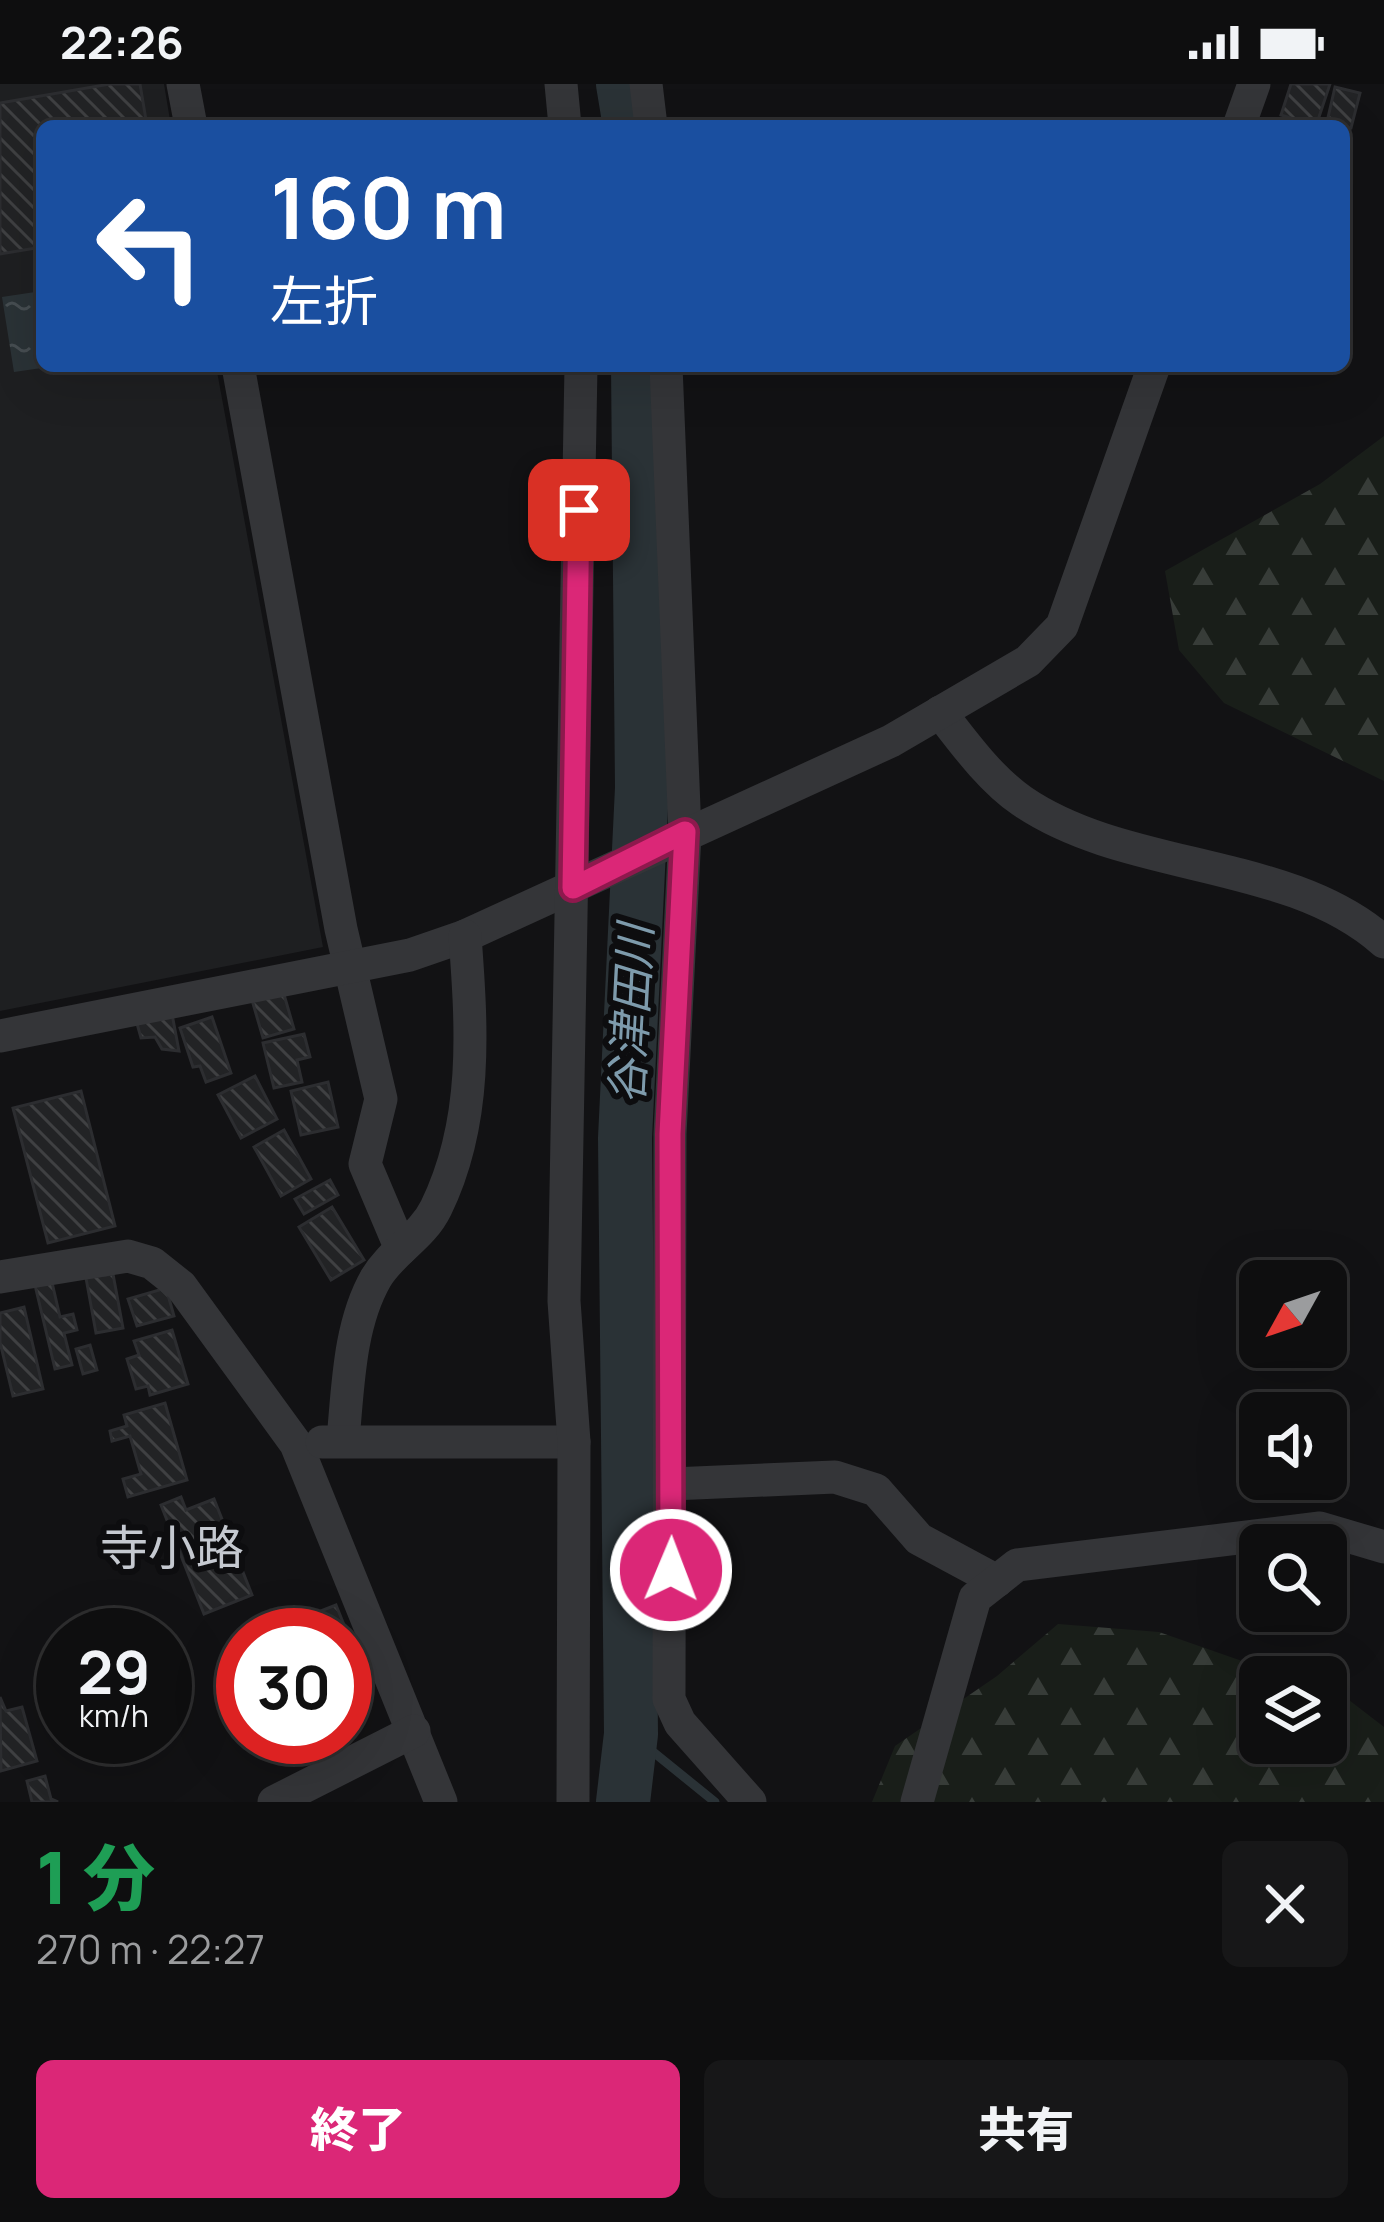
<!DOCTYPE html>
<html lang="ja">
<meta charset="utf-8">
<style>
body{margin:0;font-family:Manrope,"Noto Sans JP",sans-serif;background:#171718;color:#f1f3f6;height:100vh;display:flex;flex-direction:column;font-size:45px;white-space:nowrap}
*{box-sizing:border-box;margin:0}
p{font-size:39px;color:#9b9c9e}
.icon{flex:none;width:66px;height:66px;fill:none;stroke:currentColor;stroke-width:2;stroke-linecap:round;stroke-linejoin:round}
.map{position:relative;height:1718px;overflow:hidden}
.details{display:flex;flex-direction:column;background:#0e0e0f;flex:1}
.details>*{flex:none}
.banner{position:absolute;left:36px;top:36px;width:1314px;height:252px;border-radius:18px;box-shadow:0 12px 48px #0002,0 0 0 3px #2e2e2f;background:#1a4fa0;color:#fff;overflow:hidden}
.needle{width:78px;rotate:230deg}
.buttons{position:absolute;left:1239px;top:1176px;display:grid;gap:24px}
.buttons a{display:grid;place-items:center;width:108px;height:108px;border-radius:18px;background:#0e0e0f;box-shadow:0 12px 48px #0002,0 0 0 3px #2e2e2f;font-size:60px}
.speed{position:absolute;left:36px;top:1524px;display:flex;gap:24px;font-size:60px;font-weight:700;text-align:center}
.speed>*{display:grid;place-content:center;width:156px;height:156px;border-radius:50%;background:#0e0e0f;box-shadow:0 12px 48px #0002,0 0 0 3px #2e2e2f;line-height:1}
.speed small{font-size:30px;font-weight:400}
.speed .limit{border:18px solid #d22;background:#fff;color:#111}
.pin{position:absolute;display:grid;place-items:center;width:102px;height:102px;color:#fff;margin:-51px;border-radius:24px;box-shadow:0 6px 18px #0006}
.me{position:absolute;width:132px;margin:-66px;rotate:1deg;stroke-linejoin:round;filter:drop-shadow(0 0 9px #0008)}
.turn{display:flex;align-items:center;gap:42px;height:252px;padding:0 36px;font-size:54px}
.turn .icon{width:156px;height:156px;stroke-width:2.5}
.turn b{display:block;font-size:84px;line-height:102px}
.round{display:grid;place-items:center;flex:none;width:126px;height:126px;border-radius:18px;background:#171718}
.head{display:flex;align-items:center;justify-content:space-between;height:204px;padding:0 36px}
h1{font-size:72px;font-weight:800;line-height:90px;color:#1e9e55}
.cta{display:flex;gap:24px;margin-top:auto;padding:24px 36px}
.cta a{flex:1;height:138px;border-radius:18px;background:#db2777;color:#fff;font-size:48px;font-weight:800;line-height:138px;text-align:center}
.cta a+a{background:#171718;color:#f1f3f6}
.status{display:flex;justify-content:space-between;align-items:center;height:84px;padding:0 60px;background:#0e0e0f;direction:ltr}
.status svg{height:33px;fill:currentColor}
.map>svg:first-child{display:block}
</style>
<div class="status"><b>22:26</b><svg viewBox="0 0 49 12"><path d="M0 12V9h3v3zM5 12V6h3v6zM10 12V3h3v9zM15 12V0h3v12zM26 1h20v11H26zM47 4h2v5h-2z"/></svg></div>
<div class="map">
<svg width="1384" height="1718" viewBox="0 0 1384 1718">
<defs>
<pattern id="forest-firs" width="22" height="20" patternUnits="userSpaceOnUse" patternTransform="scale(3)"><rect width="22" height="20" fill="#191e19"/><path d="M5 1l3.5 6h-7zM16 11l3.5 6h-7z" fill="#373c38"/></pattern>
<pattern id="water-ripples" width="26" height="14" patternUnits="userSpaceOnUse" patternTransform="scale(3)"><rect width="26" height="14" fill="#2a3236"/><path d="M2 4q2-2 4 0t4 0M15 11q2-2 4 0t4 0" fill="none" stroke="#464d51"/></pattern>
<pattern id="building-back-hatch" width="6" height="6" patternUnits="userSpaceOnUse" patternTransform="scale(3)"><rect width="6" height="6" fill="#222325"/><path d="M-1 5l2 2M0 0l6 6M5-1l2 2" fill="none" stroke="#3f4042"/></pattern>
</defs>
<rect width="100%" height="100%" fill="#121214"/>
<path fill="#1e1f21" d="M0 0H164L171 42H42V282H216L323 863 0 927Z"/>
<g fill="url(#forest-firs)">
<path d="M1384 352V697L1224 619 1179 566 1165 487 1320 400Z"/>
<path d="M1058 1540 1159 1548 1288 1593H1260V1659H1326V1606L1345 1613 1384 1643V1718H872L895 1662 997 1592Z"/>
</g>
<path fill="url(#water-ripples)" d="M42 207V282H55L14 288 2 213Z"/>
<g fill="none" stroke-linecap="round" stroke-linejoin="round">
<path stroke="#2a3236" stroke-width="9" d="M631 1650 715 1718"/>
<g stroke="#2a3236" stroke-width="54">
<path d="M623 0 630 42"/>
<path d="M623 1718 631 1650 625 1054 642 704 638 282"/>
</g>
</g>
<g fill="url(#building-back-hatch)" stroke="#2c2d30" stroke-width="3">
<path d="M110 0H140L147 42H42V163L0 170V19Z"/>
<path d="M1291 0H1330L1316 42 1281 31Z"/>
<path d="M1335 3 1360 9 1351 44 1327 38Z"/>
<path d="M283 907 294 945 263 954 252 916Z"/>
<path d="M172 930 179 967 162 965 155 953 141 954 136 936Z"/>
<path d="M212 933 231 989 206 998 200 982 193 983 180 944Z"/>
<path d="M304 950 310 973 297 976 302 998 274 1004 263 959Z"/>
<path d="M255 992 277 1035 241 1054 218 1011Z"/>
<path d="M328 998 338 1043 301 1051 291 1007Z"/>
<path d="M81 1007 115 1142 48 1159 13 1024Z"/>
<path d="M284 1046 311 1095 281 1112 254 1063Z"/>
<path d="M330 1096 338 1111 304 1130 295 1115Z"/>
<path d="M332 1123 364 1176 331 1196 299 1143Z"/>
<path d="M113 1190 123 1244 96 1249 86 1194Z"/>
<path d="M51 1194 60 1233 73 1230 77 1246 64 1249 72 1281 55 1285 34 1197Z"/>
<path d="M166 1204 174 1232 137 1242 128 1215Z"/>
<path d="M24 1223 43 1305 13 1312 0 1258V1229Z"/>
<path d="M172 1246 188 1300 150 1311 148 1302 136 1305 127 1275 139 1271 134 1257Z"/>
<path d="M90 1261 97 1286 83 1290 76 1265Z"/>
<path d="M165 1319 187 1396 128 1413 123 1395 141 1390 130 1352 112 1357 110 1347 127 1342 124 1331Z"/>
<path d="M181 1413 186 1426 214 1415 252 1511 204 1530 161 1421Z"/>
<path d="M336 1521 344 1541 331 1546 333 1551H306L300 1535Z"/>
<path d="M0 1613 6 1627 22 1623 37 1677 1 1687Z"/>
<path d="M45 1692 51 1715 58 1718H32L27 1697Z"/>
</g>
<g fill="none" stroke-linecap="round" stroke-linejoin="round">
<g stroke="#343538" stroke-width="33">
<path d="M183 0 191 42"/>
<path d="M561 0 565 42"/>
<path d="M646 0 651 42"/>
<path d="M1239 42 1254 0"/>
<path d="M238 282 341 845 381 1015 365 1080 401 1165"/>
<path d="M666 282 685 749 670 1050 669 1615 680 1639 750 1718"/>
<path d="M940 628C964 659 990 695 1022 717 1127 789 1289 773 1384 858"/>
<path d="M0 952 410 871 465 852 891 657 1028 577 1062 542 1154 282"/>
<path d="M0 1193 128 1172 152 1179 181 1202 296 1360 441 1718"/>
<path d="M343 1356C348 1303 349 1241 376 1194 392 1167 422 1153 436 1124 478 1038 472 945 465 852"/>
<path d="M322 1358H574"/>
<path d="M672 1400 835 1393 876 1406 919 1455 997 1497"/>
<path d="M274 1718 414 1647"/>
<path d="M573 1718 574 1358 564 1217 581 282"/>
<path d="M917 1718 975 1514 1017 1481 1320 1444 1384 1463"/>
</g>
</g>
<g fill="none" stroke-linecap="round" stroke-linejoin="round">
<g stroke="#8e194d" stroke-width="30">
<path id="route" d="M579 426 573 804 685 748 670 1050 671 1486"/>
</g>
<use href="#route" stroke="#db2777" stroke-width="21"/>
</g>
<g text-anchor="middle" stroke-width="12" stroke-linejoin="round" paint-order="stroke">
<g font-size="45" font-style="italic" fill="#7e9bac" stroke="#0d0d0f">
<text transform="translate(631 930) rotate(-87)" y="16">谷津田川</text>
</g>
<g font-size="48" fill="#c5c9d0" stroke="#0d0d0f">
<text x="172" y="1481">寺小路</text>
</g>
</g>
</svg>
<div class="buttons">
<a><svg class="needle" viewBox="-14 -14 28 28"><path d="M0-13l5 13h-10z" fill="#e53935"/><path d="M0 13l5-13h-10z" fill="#9b9c9e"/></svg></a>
<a><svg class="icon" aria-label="sound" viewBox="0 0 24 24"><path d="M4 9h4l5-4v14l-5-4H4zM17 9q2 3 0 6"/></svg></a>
<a><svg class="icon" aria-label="search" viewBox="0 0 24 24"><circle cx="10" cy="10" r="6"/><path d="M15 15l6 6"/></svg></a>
<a><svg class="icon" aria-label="layers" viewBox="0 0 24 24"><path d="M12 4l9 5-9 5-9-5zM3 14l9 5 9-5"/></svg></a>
</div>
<div class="speed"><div>29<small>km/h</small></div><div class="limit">30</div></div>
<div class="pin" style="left:579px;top:426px;background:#d93025"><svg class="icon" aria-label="arrive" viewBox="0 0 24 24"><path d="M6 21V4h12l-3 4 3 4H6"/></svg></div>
<svg class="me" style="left:671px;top:1486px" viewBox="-20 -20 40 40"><circle r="17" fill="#db2777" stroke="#fff" stroke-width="3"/><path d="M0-11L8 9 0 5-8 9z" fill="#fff"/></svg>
<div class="banner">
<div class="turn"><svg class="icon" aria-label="left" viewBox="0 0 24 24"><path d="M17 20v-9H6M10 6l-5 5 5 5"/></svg><div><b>160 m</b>左折</div></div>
</div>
</div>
<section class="details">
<div class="head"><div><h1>1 分</h1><p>270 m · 22:27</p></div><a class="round"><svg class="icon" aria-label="close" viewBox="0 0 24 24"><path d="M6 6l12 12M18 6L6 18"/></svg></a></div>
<div class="cta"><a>終了</a><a>共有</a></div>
</section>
